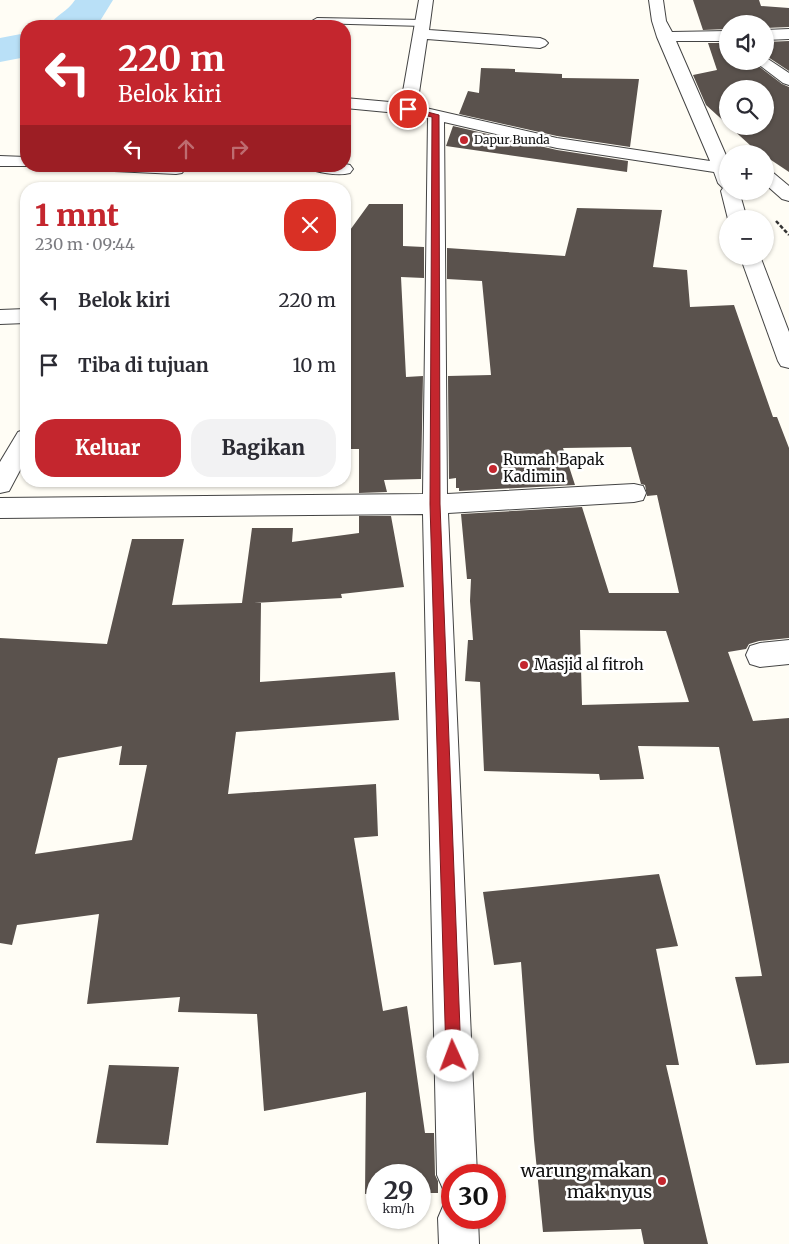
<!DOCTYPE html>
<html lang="id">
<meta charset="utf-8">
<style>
body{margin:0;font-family:Merriweather,serif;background:#f2f2f3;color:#2b2b33;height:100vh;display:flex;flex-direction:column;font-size:19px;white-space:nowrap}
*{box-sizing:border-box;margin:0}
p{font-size:16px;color:#7c7c81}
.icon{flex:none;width:28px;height:28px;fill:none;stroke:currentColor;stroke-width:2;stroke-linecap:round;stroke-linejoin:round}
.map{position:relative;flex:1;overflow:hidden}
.panel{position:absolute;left:20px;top:182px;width:331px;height:305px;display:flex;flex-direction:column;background:#fff;border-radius:20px;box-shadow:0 1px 4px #0004}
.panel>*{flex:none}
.top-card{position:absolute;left:20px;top:20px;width:331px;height:152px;border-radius:20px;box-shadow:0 1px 4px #0004;background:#c4262e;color:#fff;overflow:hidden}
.controls{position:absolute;left:719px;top:15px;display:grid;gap:10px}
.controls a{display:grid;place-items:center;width:55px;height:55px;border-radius:50%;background:#fff;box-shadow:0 1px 4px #0004;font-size:25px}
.speed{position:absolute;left:366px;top:1164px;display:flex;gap:10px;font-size:25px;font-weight:700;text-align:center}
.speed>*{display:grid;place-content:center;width:65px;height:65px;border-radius:50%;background:#fff;box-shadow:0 1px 4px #0004;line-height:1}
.speed small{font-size:12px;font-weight:400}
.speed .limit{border:8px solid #d22;background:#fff;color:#111}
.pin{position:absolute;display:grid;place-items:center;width:42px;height:42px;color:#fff;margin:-21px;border:2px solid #fff;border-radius:50%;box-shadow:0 1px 5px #0007}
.me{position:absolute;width:55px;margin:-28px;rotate:358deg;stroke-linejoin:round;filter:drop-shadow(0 0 4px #0008)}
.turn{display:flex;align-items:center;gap:18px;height:105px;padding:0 15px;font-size:22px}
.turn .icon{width:65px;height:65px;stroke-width:2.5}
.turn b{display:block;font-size:35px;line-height:42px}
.lanes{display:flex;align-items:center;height:48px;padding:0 15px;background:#0003;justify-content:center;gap:25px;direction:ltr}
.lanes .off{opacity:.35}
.round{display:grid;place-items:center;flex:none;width:52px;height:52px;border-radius:20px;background:#f2f2f3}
.overview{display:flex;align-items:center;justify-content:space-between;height:85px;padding:0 15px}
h1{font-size:30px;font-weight:800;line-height:38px;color:#c4262e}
.action{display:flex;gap:10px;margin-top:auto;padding:10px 15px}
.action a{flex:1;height:58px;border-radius:20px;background:#c4262e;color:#fff;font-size:20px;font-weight:800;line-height:58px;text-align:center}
.action a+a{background:#f2f2f3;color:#2b2b33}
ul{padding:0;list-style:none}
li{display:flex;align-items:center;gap:15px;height:65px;padding:0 15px}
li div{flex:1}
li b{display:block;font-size:19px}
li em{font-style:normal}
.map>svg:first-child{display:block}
</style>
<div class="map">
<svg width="789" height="1244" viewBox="0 0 789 1244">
<rect width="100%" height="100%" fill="#fffdf5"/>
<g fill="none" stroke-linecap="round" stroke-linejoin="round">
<g fill="#b9e0f7" fill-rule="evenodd">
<path d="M75 0H113L100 21 94 26H49C56 15 68 11 75 0Z"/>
<path d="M26 33V57L0 62V38Z"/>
</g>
</g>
<g fill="#5a524d" fill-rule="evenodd">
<path d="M693 0H759L761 6 789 8V27L765 28V24H728V29L703 30Z"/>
<path d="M789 41V71L765 55V42Z"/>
<path d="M708 43H728V61H752L782 84 789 87V172L765 156V154L751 146 729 126H765V89H728V125L706 105 693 75 717 70Z"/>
<path d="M481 68 515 69V72L562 74V78L639 79 630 147 557 136 459 114 468 91 479 93Z"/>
<path d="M453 126 557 150 628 161 627 172 446 146Z"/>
<path d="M369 204H403V246L424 247V278L401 277 406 377 423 376 421 479 384 480 387 492 359 493V449H345V237Z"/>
<path d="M577 208 662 210 653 267 687 270 690 307 734 305 773 417H777L789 448V638L759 641 749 644 746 649 728 652 753 721 789 718V1063L756 1065 735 977 762 976 719 747 638 746 644 779 600 780 599 774 484 771 480 682 465 681 468 640H473L470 601 471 579H467L461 514 582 507 609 593H679L657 495 647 496 645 485 641 484 631 447 563 448 575 485 459 491V488H456V478L449 479 448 376 491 375 482 281 447 279V248L565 256ZM580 630 666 631 689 702 582 705Z"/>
<path d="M359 516H391L404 587 341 594 342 598 254 603H261L260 682 395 672 399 720 236 732 228 794 376 784 378 836 354 838 383 1011 407 1006 425 1133H434L435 1175 438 1181V1193H420V1175H378V1193L365 1194 366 1092 264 1111 257 1014 178 1012 180 997 87 1004 99 914 17 925 12 945 0 943V638L107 644 132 539H184L172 605 242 603 252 528H293L292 542 359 533ZM122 746 119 765H147L132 840 35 854 58 758Z"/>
<path d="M659 874 678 946 656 949 679 1065H666L708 1244H644L641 1229 543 1232 534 1140 521 962 494 965 483 892Z"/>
<path d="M109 1065 179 1067 168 1145 96 1143Z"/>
</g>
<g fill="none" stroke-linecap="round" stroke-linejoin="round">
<g stroke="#444" stroke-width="2">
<path id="service" d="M317 18 423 20 428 23 423 26 314 23 312 21Z"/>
</g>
<g stroke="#444" stroke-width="2">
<g id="minor">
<path d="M419 0H433L429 30 540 38 545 40 548 43 545 46 540 48 427 39 417 106 557 138 710 161 657 37 652 21 649 0H663L666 21 672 32 728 31V41H676L728 160V191H739L747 219H728L721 191 723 188 718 183 714 172 557 148 444 122 447 494 634 484 643 486 646 493 643 500 634 502 448 513 477 1175H452V1193L443 1189 437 1175 423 514 0 518V498L423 494 428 118 408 114 345 108V98L401 103Z"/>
<path d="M789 29V39L765 40V30Z"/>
<path d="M765 57 789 73V85L783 83 754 61H765Z"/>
<path d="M0 156 26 157V166H30H0Z"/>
<path d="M345 164 350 165 353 169 350 173C339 176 323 173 312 170L309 166H345Z"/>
<path d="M105 166H183L185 169 182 173 176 174 114 171 108 170Z"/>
<path d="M765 170 771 171 789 186V201L782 199 765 184Z"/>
<path d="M740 256H760L789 332V368L781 366 778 361Z"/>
<path d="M26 309V323L0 324V310Z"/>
<path d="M26 429V459L9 491 0 493V462L18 432Z"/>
<path d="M789 640V664L760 667 750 664 746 655 750 646 760 643Z"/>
<path d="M452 1200V1218H478L479 1244H439L438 1218 444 1204Z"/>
</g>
</g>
<path stroke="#333" stroke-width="2.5" stroke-dasharray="4 2" stroke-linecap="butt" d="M776 221 789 235"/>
<use href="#service" fill="#fff" fill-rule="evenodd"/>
<use href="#minor" fill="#fff" fill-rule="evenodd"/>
</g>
<path fill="#c4262e" stroke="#7f191e" d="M408 107 439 115 440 504 461 1056 459 1062 453 1064 448 1062 446 1056 430 504 432 117 405 111V108Z"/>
<g fill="#c4262e" stroke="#fff" stroke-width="2">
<circle cx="464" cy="140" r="5"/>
<circle cx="493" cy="469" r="5"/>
<circle cx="524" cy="665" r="5"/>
<circle cx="662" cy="1181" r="5"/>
</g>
<g text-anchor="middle" stroke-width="5" stroke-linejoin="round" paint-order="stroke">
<g font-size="12" fill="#111" stroke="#fff" text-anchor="start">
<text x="474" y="144">Dapur Bunda</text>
</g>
<g font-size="15" fill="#111" stroke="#fff" text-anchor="start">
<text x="503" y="465">Rumah Bapak<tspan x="503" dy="17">Kadimin</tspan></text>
<text x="534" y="670">Masjid al fitroh</text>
</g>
<g font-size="18" fill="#111" stroke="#fff" text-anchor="end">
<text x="652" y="1177">warung makan<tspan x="652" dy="21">mak nyus</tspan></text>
</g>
</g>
</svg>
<div class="controls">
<a><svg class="icon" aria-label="sound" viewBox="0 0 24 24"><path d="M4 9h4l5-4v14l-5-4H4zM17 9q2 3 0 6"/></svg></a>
<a><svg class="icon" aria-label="search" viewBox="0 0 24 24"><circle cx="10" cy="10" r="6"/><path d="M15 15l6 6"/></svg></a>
<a>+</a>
<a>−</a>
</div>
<div class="speed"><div>29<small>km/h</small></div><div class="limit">30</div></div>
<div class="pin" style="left:408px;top:109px;background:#d93025"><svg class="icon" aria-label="arrive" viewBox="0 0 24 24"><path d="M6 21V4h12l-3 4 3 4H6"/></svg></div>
<svg class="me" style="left:453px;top:1056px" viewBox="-20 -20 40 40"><circle r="19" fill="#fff"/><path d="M0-13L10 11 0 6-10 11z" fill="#c4262e"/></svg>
<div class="top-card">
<div class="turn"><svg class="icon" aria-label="left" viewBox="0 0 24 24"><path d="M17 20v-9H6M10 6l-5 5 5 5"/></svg><div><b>220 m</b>Belok kiri</div></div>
<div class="lanes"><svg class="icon" aria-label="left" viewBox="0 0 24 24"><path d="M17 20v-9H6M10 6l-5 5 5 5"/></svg><svg class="icon off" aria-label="ahead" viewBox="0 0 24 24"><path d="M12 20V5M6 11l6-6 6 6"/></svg><svg class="icon off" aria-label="right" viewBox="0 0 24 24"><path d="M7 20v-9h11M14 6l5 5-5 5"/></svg></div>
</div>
<section class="panel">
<div class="overview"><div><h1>1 mnt</h1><p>230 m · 09:44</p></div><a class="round" style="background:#d93025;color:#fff"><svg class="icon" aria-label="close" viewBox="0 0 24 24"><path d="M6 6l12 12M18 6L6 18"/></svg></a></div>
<ul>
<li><svg class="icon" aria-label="left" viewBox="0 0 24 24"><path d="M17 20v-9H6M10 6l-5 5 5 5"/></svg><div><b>Belok kiri</b></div><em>220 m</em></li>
<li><svg class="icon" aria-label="arrive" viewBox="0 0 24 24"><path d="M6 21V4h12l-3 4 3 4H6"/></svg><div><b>Tiba di tujuan</b></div><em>10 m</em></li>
</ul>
<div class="action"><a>Keluar</a><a>Bagikan</a></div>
</section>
</div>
